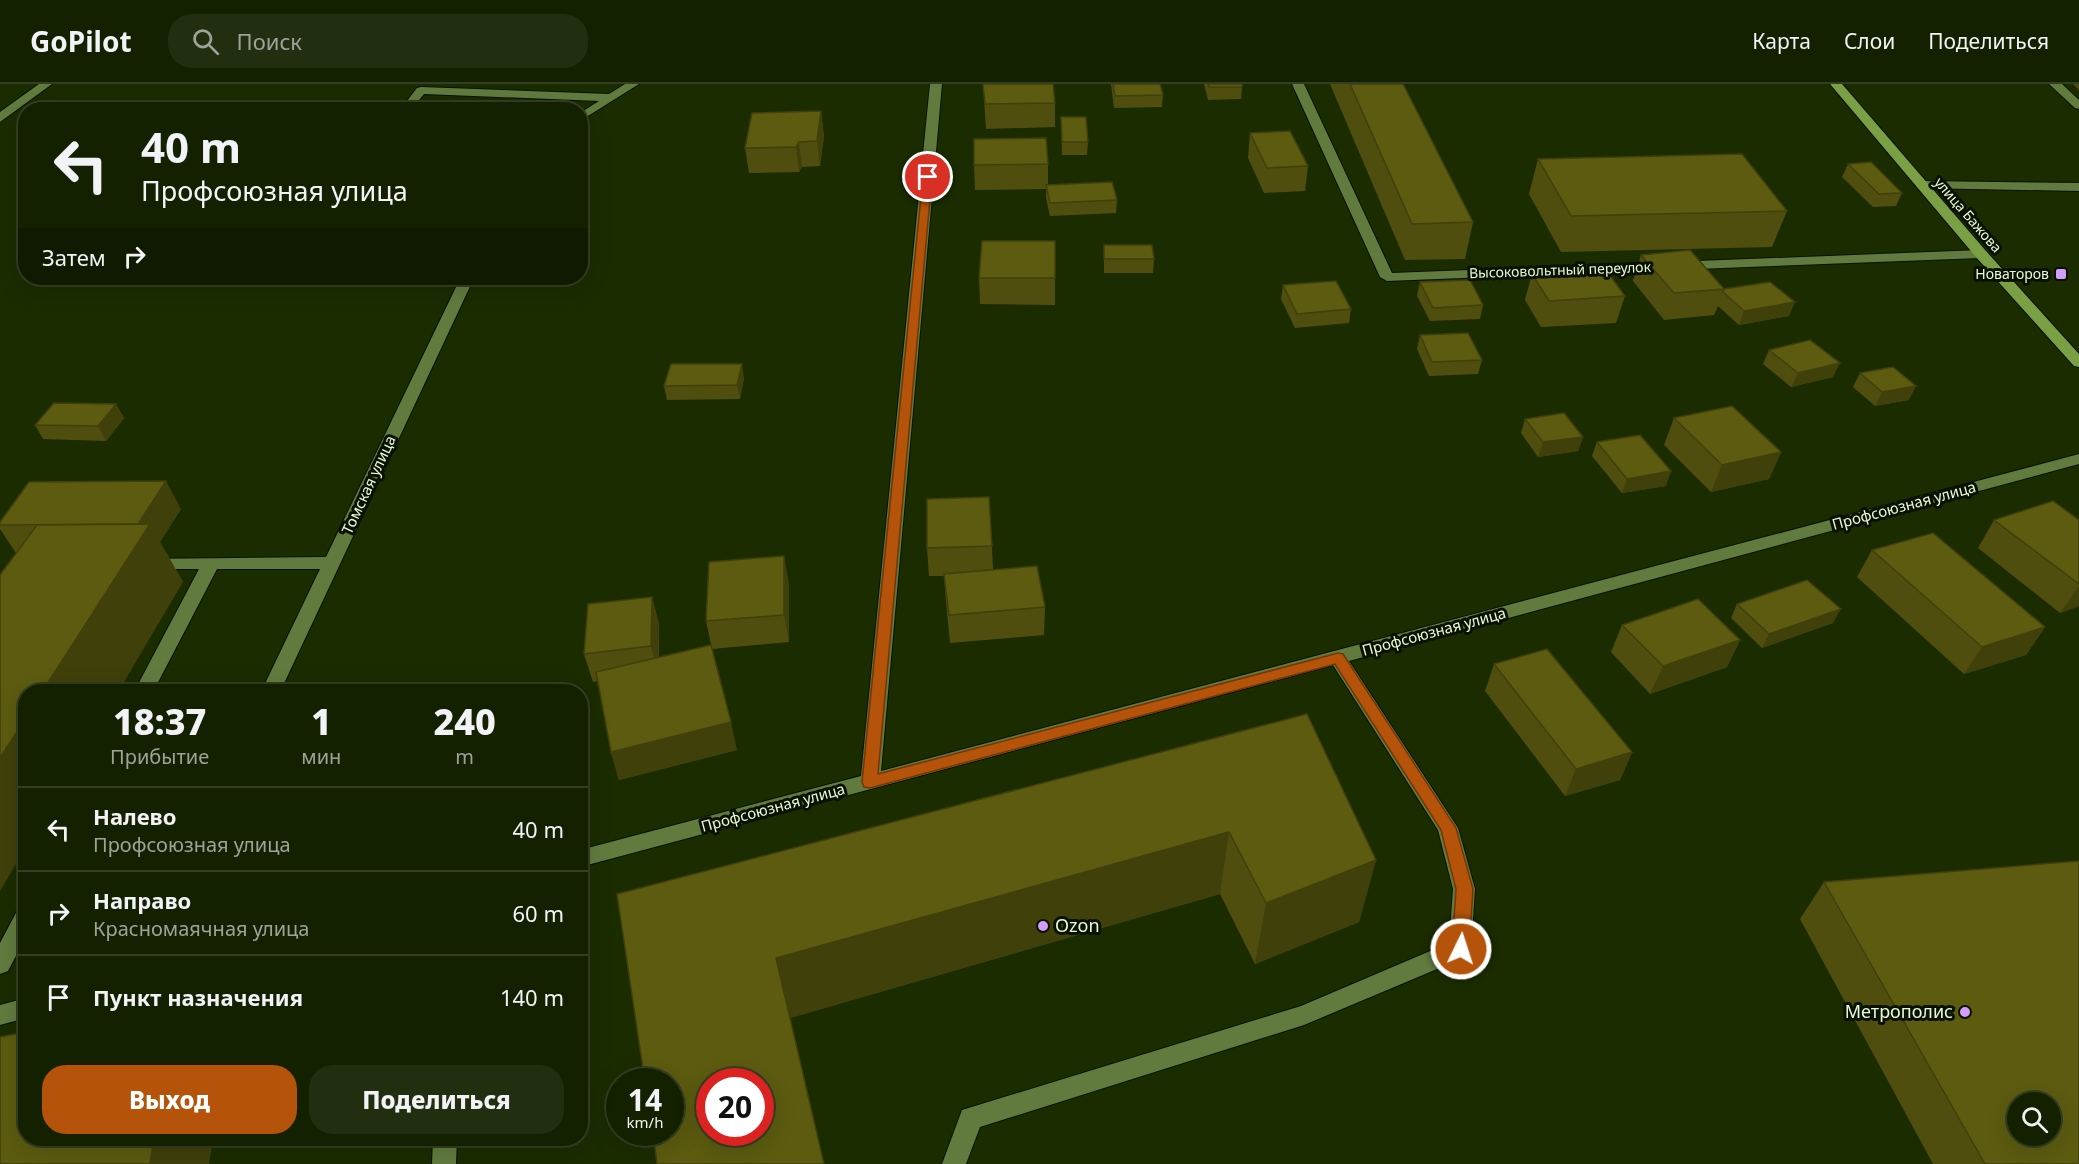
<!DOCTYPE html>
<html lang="ru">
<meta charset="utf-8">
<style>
body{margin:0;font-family:"Noto Sans",sans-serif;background:#212e0f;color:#f1f3f6;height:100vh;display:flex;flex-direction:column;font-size:22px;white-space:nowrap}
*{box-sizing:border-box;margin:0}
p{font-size:20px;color:#9da399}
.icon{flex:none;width:33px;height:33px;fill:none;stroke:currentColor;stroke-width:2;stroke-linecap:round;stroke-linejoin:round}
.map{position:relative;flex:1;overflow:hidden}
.drawer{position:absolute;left:18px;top:600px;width:570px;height:462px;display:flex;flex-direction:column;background:#142100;border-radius:24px;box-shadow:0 6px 24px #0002,0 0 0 2px #333e22}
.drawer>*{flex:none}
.top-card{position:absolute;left:18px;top:18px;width:570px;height:183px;border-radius:24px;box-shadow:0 6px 24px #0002,0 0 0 2px #333e22;background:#142100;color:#f1f3f6;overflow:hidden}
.fabs{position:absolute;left:2007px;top:1008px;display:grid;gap:12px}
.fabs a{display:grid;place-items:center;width:54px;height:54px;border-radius:50%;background:#142100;box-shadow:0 6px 24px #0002,0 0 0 2px #333e22;font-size:30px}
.speed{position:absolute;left:606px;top:984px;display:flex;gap:12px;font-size:30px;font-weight:700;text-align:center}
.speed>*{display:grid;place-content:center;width:78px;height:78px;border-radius:50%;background:#142100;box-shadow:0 6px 24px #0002,0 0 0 2px #333e22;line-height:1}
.speed small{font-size:15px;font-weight:400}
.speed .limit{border:9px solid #d22;background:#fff;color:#111}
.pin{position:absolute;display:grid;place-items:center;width:51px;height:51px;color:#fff;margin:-26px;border:3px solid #fff;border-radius:50%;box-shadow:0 2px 6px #0007}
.me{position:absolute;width:66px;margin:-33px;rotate:4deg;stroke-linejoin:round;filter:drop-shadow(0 0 4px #0008)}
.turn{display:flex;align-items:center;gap:21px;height:126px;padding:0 24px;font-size:27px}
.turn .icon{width:78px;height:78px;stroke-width:2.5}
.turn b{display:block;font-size:42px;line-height:51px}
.then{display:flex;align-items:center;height:57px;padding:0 24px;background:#0003;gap:12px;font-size:22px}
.eta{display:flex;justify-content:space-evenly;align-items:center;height:102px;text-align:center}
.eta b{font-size:36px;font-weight:800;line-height:42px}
.primary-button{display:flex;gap:12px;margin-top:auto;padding:12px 24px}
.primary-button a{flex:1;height:69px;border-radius:24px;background:#b45309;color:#fff;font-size:24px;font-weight:800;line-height:69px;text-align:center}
.primary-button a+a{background:#212e0f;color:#f1f3f6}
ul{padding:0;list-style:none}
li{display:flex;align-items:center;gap:18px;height:84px;padding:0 24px;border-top:2px solid #333e22}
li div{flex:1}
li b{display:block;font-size:22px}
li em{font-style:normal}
header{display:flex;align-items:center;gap:36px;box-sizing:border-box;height:84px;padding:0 30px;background:#142100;border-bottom:2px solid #333e22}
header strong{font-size:28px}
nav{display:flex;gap:33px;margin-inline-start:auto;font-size:21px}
.search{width:420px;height:54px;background:#212e0f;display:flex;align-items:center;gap:15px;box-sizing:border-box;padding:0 21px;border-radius:24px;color:#9da399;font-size:22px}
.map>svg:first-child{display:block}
</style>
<header>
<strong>GoPilot</strong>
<div class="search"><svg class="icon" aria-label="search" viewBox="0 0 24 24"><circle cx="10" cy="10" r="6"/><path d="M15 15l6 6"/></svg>Поиск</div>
<nav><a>Карта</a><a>Слои</a><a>Поделиться</a></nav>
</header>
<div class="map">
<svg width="2079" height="1080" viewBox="0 0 2079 1080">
<rect width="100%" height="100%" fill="#1b2c00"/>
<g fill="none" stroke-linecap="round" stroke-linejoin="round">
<g stroke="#081300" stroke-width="2">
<g id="minor">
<path d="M39 0H52L0 38V28Z"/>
<path d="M625 0H639L580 37V29L599 17 424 10 411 26H400L417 4 421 3 609 10Z"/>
<path d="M930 0H942L881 687 2079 370V380L1349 577 1458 744 1475 805 1471 865 1468 872 1304 941 980 1043 966 1080H942L962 1026 1301 922 1449 859 1453 805 1438 746 1333 581 580 783V766L861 692Z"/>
<path d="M1292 0H1304L1392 189 1981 166 1988 170 1981 174 1387 197 1380 193Z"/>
<path d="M2049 0H2062L2079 16V25L2075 24Z"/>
<path d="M1923 97 2079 99V107L1919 104 1917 101Z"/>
<path d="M358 194H474L280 608H261L320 485H217L153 608H134L199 485H148L142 483 139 479 142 475 326 473 458 199 365 198Z"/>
<path d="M26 822V853L8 887 0 890V859L18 825Z"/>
<path d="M26 914V934L0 941V921Z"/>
<path d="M433 1054H457L456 1080H432Z"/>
</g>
</g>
<g stroke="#081300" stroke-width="2">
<path id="major" d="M1830 0H1842L1986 167 2079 270V283L2074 282 1976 173Z"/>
</g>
<use href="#minor" fill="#617b3f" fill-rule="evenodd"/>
<use href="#major" fill="#7a9f45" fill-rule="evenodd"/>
</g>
<g fill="#4f4e0e">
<path d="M983 0 1055 19V43L986 45Z"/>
<path d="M1111 0H1160L1163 11 1162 23 1114 24Z"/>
<path d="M1204 0H1242V3L1241 15 1208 16Z"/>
<path d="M1330 0H1403L1473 138 1465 175 1405 176Z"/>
<path d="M2073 0H2079V6Z"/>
<path d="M821 27 824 52 820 82 802 83 799 88 749 89 745 64Z"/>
<path d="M1061 33 1088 58 1087 71H1062Z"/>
<path d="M1250 49 1308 82 1305 107 1264 109 1248 74Z"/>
<path d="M1538 75 1787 127 1772 163 1561 168 1529 110Z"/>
<path d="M1048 80V101L1117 116 1116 129 1050 132 1046 114V105L975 106 974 81Z"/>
<path d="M1848 80 1902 109 1896 122 1873 123 1842 93Z"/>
<path d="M1055 157V221L980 220 979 194Z"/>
<path d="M1104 161 1154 175 1153 189H1104Z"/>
<path d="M1641 171 1724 205 1789 232 1739 241 1718 222 1714 231 1664 236 1633 197Z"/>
<path d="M1532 190 1625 212 1616 239 1541 243 1525 216Z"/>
<path d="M1420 198 1483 221 1480 235 1430 237 1417 212Z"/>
<path d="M1283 201 1351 225 1349 239 1295 244 1281 215Z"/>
<path d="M1420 251 1482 276 1478 290 1429 292 1417 265Z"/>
<path d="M1769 266 1833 293 1791 303 1763 280Z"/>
<path d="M1860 289 1909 316 1875 322 1853 303Z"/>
<path d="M744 294 740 315 667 316 664 302Z"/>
<path d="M116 320 124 334 106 357 43 355 35 341Z"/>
<path d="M1674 334 1781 368 1769 395 1711 408 1664 361Z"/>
<path d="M1525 335 1583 353 1578 367 1538 373 1521 349Z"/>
<path d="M1597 358 1666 402 1622 409 1592 372Z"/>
<path d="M181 425 160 458 183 498 16 469 0 445V438Z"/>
<path d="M1994 436H2079V522L2060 529 1978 464Z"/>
<path d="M992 462 993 486 1045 523 1044 551 950 559 946 518 944 492H929L927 464Z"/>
<path d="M1872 466 2045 543 2026 571 1964 590 1857 493Z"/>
<path d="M789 500V558L712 565 706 537Z"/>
<path d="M652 513 659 540V573L737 666 619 696 611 668 598 597 593 598 584 570Z"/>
<path d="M1737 520 1833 539 1762 564 1731 534Z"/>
<path d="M1622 541 1740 556 1727 583 1650 610 1611 568Z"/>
<path d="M1494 580 1632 668 1620 696 1565 712 1485 607Z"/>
<path d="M1307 630 1376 776 1359 838 1255 880 1220 810 790 934 670 998Z"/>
<path d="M1824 798 2079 1080H1933L1800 835Z"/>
</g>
<g fill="#40400b">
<path d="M821 27 824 52 820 82 817 57Z"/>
<path d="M799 58 802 83 799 88 796 63Z"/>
<path d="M1795 218 1789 232 1739 241 1744 227Z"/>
<path d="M1840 279 1833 293 1791 303 1798 289Z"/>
<path d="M742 280 744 294 740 315 737 301Z"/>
<path d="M1916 302 1909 316 1875 322 1882 308Z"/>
<path d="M116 320 124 334 106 357 98 342Z"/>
<path d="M1583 353 1578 367 1538 373 1543 358Z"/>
<path d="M1781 368 1769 395 1711 408 1722 381Z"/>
<path d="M1671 387 1666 402 1622 409 1627 395Z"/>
<path d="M166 397 181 425 160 458 183 498 118 608H42L138 440Z"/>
<path d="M784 472 789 500V558L784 531Z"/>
<path d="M2079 502V522L2060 529Z"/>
<path d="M652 513 659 540 658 590 651 562Z"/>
<path d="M1841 525 1833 539 1762 564 1769 550Z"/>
<path d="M2045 543 2026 571 1964 590 1982 563Z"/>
<path d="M1740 556 1727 583 1650 610 1663 582Z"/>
<path d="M26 634V763L0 807V674Z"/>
<path d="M731 638 737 666 619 696 611 668Z"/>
<path d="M1632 668 1620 696 1565 712 1576 685Z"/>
<path d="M1229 748 1220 810 790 934 776 874Z"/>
<path d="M1376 776 1359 838 1255 880 1266 819Z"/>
<path d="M154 1054H213L209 1080H150Z"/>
</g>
<g fill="#5c5b10" stroke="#40400b" stroke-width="1.5" fill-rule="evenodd">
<path d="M983 0H1053L1055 19 985 20Z"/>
<path d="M1113 0H1160L1163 11 1115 12Z"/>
<path d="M1208 0H1242V3H1209Z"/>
<path d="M1350 0H1403L1473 138 1412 140Z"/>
<path d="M821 27 817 57 799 58 796 63 745 64 752 29Z"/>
<path d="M1061 33H1086L1088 58H1062Z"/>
<path d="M1290 47 1308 82 1267 84 1250 49Z"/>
<path d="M1046 54 1048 80 974 81V55Z"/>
<path d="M1742 70 1787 127 1571 132 1538 75Z"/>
<path d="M1871 78 1902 109 1879 110 1848 80Z"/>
<path d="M1112 98 1117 116 1050 119 1046 101Z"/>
<path d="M982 157H1055V194H979Z"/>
<path d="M1104 161H1152L1154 175H1104Z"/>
<path d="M1690 166 1724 205 1674 209 1641 171Z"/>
<path d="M1606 186 1625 212 1549 217 1532 190Z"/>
<path d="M1470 196 1483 221 1433 224 1420 198Z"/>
<path d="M1336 197 1351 225 1297 230 1283 201Z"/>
<path d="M1770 198 1795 218 1744 227 1723 208 1724 205Z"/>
<path d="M1468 249 1482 276 1432 278 1420 251Z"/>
<path d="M1810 256 1840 279 1798 289 1769 266Z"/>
<path d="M671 280H742L737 301 664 302Z"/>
<path d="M1893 283 1916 302 1882 308 1860 289Z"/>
<path d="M54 319 116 320 98 342 35 341Z"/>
<path d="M1732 322 1781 368 1722 381 1674 334Z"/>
<path d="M1564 329 1583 353 1543 358 1525 335Z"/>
<path d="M1640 351 1671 387 1627 395 1597 358Z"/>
<path d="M166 397 138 440 0 441V438L29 398Z"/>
<path d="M989 413 992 462 927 464V415Z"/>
<path d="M2053 417 2079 436V500L1994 436Z"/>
<path d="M150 440 42 608H26V634L0 674V491L37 441Z"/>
<path d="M1933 449 2045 543 1982 563 1872 466Z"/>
<path d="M784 472V531L706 537 709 478Z"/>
<path d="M1037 482 1045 523 949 531 944 490Z"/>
<path d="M1807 496 1841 525 1769 550 1737 520Z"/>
<path d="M652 513 651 562 584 570 588 520Z"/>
<path d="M1698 515 1740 556 1663 582 1622 541Z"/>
<path d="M711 561 731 638 611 668 596 588Z"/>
<path d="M1547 565 1632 668 1576 685 1494 580Z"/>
<path d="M1307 630 1376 776 1266 819 1229 748 776 874 824 1080H657L653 1048H670V998H645L617 810ZM710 998H760V1048H710Z"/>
<path d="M2079 777V1080H1985L1824 798ZM2018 1018H2050V1052H2018Z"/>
<path d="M26 948V1054H154L150 1080H0V953Z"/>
</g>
<path fill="#b45309" stroke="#753606" stroke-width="1.5" d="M928 90 932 93 878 690 1338 569 1343 570 1456 744 1473 805 1469 865 1466 870 1461 873 1455 870 1452 865 1456 805 1441 746 1335 580 870 704 864 703 862 698 923 93Z"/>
<g fill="#d29dfd" stroke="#091200" stroke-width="2">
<rect x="2055" y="184" width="12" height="12" rx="3"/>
<circle cx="1043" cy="842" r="6"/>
<circle cx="1965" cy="928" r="6"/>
</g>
<g text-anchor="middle" stroke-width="6" stroke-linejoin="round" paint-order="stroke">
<g font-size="14" fill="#eafad9" stroke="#091200">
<text transform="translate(1968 131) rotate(49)" y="5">улица Бажова</text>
<text transform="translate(1560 186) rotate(-2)" y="5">Высоковольтный переулок</text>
</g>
<g font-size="14" fill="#eafad9" stroke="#091200" text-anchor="end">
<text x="2049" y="195">Новаторов</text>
</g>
<g font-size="15" fill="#eafad9" stroke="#091200">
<text transform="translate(369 401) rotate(-65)" y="5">Томская улица</text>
<text transform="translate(1904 422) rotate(-15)" y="5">Профсоюзная улица</text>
<text transform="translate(1434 548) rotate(-15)" y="5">Профсоюзная улица</text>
<text transform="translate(773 724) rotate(-15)" y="5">Профсоюзная улица</text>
</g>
<g font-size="18" fill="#eafad9" stroke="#091200" text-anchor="start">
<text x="1055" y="848">Ozon</text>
<text x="1953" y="934" text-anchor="end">Метрополис</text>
</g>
</g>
</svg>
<div class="fabs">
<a><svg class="icon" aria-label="search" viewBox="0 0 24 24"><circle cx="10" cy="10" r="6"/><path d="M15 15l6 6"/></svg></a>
</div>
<div class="speed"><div>14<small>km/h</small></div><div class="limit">20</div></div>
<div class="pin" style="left:928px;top:93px;background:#d93025"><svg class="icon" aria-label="arrive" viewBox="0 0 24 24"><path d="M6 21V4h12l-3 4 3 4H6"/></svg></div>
<svg class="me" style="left:1461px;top:865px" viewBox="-20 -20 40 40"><circle r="17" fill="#b45309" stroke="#fff" stroke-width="3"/><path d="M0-11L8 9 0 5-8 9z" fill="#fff"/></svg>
<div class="top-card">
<div class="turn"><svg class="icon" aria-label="left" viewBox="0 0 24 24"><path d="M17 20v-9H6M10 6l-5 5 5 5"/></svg><div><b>40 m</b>Профсоюзная улица</div></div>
<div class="then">Затем<svg class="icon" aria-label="right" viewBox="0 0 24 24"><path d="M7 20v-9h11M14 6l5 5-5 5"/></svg></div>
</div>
<section class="drawer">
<div class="eta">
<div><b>18:37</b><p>Прибытие</p></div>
<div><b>1</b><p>мин</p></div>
<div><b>240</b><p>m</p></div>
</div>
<ul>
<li><svg class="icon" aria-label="left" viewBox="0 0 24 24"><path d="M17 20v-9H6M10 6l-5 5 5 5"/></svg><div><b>Налево</b><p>Профсоюзная улица</p></div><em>40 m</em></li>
<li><svg class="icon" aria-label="right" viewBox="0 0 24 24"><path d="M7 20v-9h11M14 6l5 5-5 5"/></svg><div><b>Направо</b><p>Красномаячная улица</p></div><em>60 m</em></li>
<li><svg class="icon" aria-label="arrive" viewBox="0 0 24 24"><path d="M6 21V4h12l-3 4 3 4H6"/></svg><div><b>Пункт назначения</b></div><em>140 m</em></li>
</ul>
<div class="primary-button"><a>Выход</a><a>Поделиться</a></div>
</section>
</div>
